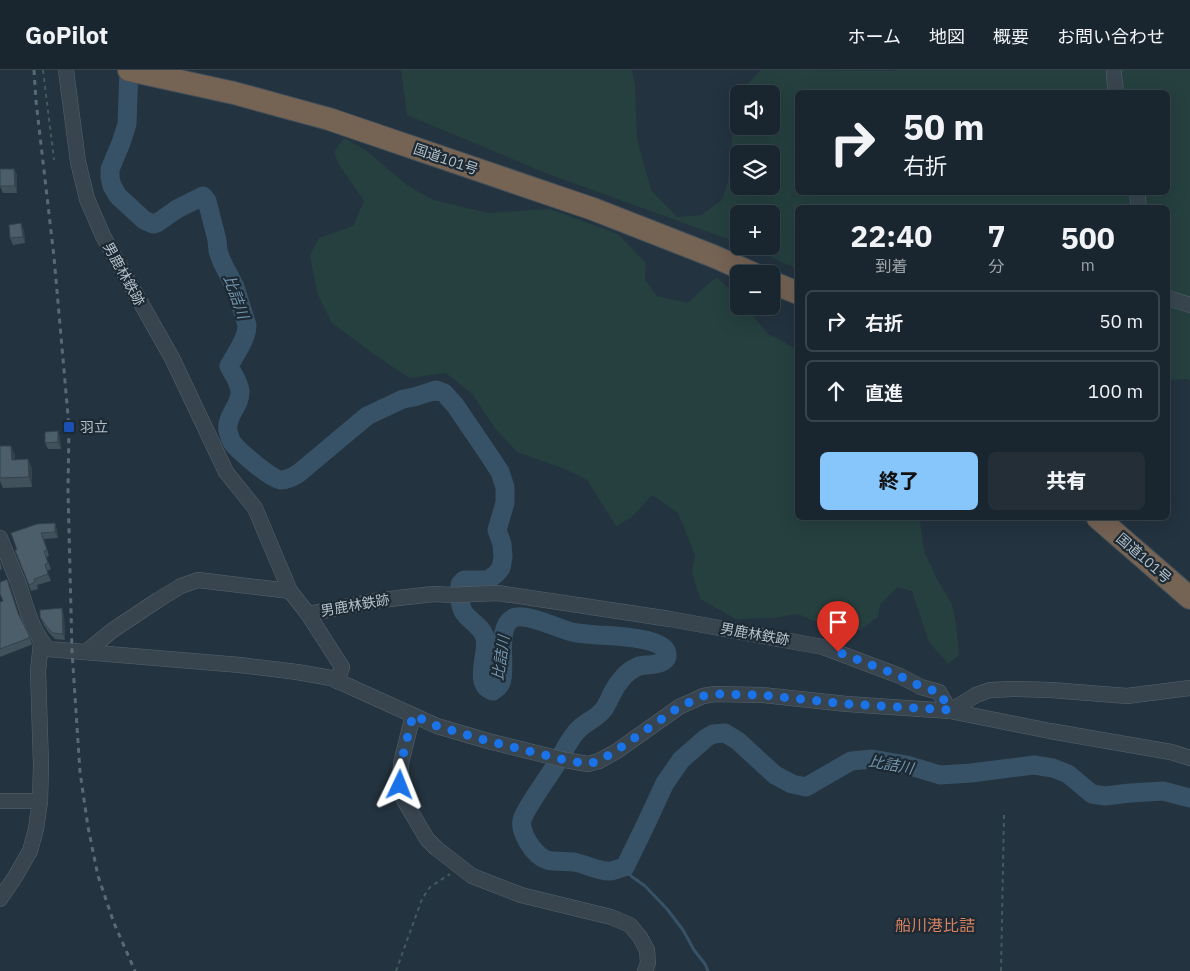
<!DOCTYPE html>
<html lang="ja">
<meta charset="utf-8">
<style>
body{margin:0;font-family:"IBM Plex Sans","Noto Sans JP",sans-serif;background:#232e37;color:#f1f3f6;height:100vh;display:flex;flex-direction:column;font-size:19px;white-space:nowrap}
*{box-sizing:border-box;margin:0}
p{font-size:16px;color:#9fa5aa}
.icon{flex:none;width:28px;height:28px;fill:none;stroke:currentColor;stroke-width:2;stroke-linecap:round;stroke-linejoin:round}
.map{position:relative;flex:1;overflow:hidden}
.panel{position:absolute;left:795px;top:135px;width:375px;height:315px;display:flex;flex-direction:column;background:#1a262f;border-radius:8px;box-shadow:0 5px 20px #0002,0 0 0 1px #38434b}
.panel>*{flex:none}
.hud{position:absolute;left:795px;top:20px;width:375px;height:105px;border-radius:8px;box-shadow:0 5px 20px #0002,0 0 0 1px #38434b;background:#1a262f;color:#f1f3f6;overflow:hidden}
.fabs{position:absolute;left:730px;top:15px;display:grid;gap:10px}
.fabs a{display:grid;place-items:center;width:50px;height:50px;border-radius:8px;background:#1a262f;box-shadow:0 5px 20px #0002,0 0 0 1px #38434b;font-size:25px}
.pin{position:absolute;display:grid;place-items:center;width:42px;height:42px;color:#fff;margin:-51px -21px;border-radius:50% 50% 50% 0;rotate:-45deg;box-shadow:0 0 5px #0007}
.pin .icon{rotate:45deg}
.me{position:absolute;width:55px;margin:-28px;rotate:2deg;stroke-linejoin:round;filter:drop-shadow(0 0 4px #0008)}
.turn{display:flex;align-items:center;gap:18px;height:105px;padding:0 25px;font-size:22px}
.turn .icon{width:65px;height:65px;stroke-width:2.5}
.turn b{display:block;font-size:35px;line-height:42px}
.eta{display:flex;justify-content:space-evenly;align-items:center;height:85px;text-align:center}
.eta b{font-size:30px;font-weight:800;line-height:35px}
.cta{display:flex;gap:10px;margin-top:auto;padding:10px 25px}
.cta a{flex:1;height:58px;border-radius:8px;background:#87c6fb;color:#111;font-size:20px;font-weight:800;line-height:58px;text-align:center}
.cta a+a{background:#232e37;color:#f1f3f6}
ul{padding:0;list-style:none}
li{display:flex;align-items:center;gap:15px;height:62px;margin:0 10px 8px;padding:0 15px;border:2px solid #38434b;border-radius:8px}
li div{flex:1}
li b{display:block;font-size:19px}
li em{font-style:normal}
header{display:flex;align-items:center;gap:30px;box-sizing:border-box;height:70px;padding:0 25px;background:#1a262f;border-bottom:1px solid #38434b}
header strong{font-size:24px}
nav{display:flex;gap:28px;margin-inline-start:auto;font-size:18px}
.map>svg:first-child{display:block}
</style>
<header>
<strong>GoPilot</strong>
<nav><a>ホーム</a><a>地図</a><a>概要</a><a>お問い合わせ</a></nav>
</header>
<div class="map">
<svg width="1190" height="901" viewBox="0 0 1190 901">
<rect width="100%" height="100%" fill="#23333f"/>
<g fill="#25403f" fill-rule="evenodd">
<path d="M401 0H632L635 15 637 69 651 120 677 147 701 145 722 130 728 112 732 74 733 29 761 0 896 1 898 0H1190V311L1188 309 1168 310V138H798L797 199 747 176H771V144H739V173L548 104 407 45ZM798 22H1168V122H798ZM739 24H771V56H739ZM739 84H771V116H739Z"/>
<path d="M344 68 367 81 408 116 434 130 488 143 550 139 618 164 646 193 645 210 657 226 688 233 700 221 717 207 739 229V236H745L768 264 797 279 798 448H922L920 451 924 481 937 509 952 534 956 554 959 585 948 594 929 572 912 521 897 517 880 535 878 547 860 560 830 558 798 544 774 548 736 549 700 529 692 502 695 485 678 443 652 425 632 447 616 456 587 410 565 399 517 382 494 357 473 325 446 303 409 308 371 282 332 253 317 223 310 185 319 168 353 156 364 131 338 93 334 82Z"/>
</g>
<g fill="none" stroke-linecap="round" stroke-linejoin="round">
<path stroke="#375266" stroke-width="3" d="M625 797 631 806 645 816 667 839 683 860 694 880 705 894 708 901"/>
<path stroke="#375266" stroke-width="19" d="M129 0 127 54 121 73 110 99V107L112 116 118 126 144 150 153 154 157 153 177 139 203 126 207 131 217 170 218 181 222 192 235 217 247 255C247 269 236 283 229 296 233 304 239 312 240 321 241 336 225 346 228 361 229 364 230 369 232 372 237 380 271 409 281 410 288 410 293 407 299 403L367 346 403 329 414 327 436 320 444 323 455 335 491 388 500 402 505 417V433L497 460 502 474 503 487 501 498 496 504 488 510H464L460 514C460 522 459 534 463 541 468 551 482 555 485 568 489 583 472 615 493 621 496 619 499 617 501 613 507 597 495 558 513 548 526 542 558 559 572 562 580 564 589 564 598 565 611 566 666 567 667 584 668 596 647 594 639 596 632 599 625 604 621 610 613 618 610 630 604 639 597 648 588 651 580 658 570 667 564 681 557 693 546 711 532 728 523 747 517 760 534 786 547 790 555 792 565 791 574 792 585 794 595 800 607 801 612 802 619 798 625 797L645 756 665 713 681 690 706 668 713 664 725 663 738 671 775 705 792 714 806 717 851 691 872 689 907 695 940 705 971 703 1034 695 1053 698 1068 704 1092 724 1105 726 1130 723 1163 721 1190 728"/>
<g stroke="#56636d" stroke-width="16">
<g id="minor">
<path d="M66 0 78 92 87 129 103 166 172 288 226 402 255 438 290 521 308 544 342 597 337 611"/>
<path d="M1114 0V6L1116 22"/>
<path d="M1137 122 1139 138"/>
<path d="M1168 228 1190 235"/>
<path d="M0 468C6 483 12 497 18 512 26 535 31 561 48 579L240 595 297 602 331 608 437 656 488 671 565 690 588 694 599 691 617 681 679 637 703 626 715 624 762 625 847 634 950 641 1050 661 1171 682 1190 688"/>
<path d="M308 544 373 531 433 524 454 525 498 523 670 549 823 577 900 606 921 617 939 622 950 641"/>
<path d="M86 582 113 560 158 530 181 516 198 510 290 521"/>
<path d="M950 641 976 625 990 620 1014 619 1051 620 1127 626 1190 618"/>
<path d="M413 645 401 693 400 715 404 730 427 769 436 778 472 806 521 825 611 847 630 855 640 867 647 880 648 893 645 901"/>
<path d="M0 731H40"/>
<path d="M0 829 15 807 30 781 36 759 40 731 41 695 38 601 41 572"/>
</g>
</g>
<g stroke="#43505a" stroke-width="24">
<g id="highway">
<path d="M129 0 234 23 329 49 593 139 713 186 754 204"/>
<path d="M771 212 798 223"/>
<path d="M1098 448 1190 528"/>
</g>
</g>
<g stroke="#435c5b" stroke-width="2" stroke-dasharray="4 4" stroke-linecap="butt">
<path d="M43 0 54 90"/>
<path d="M396 901 422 829 430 817 450 804"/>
<path d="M1001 901 1004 744"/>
</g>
<use href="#minor" stroke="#38454f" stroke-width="15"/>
<use href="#highway" stroke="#756354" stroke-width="22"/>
<path stroke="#596a76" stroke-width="3" stroke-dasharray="5 5" stroke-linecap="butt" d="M34 0 36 31 54 187 69 357 68 420 72 581 80 702 88 757 98 806 114 853 135 901"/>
</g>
<g fill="#41515b">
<path d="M14 99 17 105V123H3L0 116Z"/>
<path d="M24 160 25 173 13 175 10 168Z"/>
<path d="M58 361 60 368 61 379H48L45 373Z"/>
<path d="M0 376 15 385V390L28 389 32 399V417L3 418 0 411Z"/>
<path d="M55 453 57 460 58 468 44 469 49 486 46 487 51 499 47 501 51 511 37 515 38 519 31 521 15 480Z"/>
<path d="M0 492 2 499 0 500Z"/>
<path d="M0 532 19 545 32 573 31 575 0 587Z"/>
<path d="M64 545 65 570 55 569 49 563 43 554 40 547Z"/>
</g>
<g fill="#35424a">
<path d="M14 99 17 105V123L15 116Z"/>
<path d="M21 153 24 160 25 173 23 167Z"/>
<path d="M58 361 60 368 61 379 58 372Z"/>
<path d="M11 376 15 385V400L12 390Z"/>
<path d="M28 389 32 399V417L29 407Z"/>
<path d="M55 453 57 460 58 468 55 462Z"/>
<path d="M62 538 64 545 65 570 63 564Z"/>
</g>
<g fill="#4c5e6a" stroke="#35424a">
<path d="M0 99H14L15 116H0Z"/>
<path d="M21 153 23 167 10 168 9 155Z"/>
<path d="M58 361V372L45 373V362Z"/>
<path d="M0 376H11L12 390 28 389 29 407 0 408Z"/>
<path d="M55 453V462L41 463 47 480 44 481 48 493 45 494 48 504 34 509 35 512 29 515 15 480H17L11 463 37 454Z"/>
<path d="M7 509 18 543 29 565V568L0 579V532L3 531 0 524V512L6 510Z"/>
<path d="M62 538 63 564 53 563 47 557 40 547V540Z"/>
</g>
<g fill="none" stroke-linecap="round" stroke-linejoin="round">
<path stroke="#1a73e8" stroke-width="9" stroke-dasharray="0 16.2" d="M400 715 401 693 413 645 437 656 488 671 565 690 588 694 599 691 617 680 679 637 703 626 715 624 762 625 847 634 950 640 939 622 922 617 900 606 838 582"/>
</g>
<rect fill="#1a4fb4" stroke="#1d2a34" stroke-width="2" x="63" y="351" width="12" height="12" rx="2.5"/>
<g text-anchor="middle" stroke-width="4.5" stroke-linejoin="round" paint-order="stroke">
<g font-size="14" fill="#b4c0ca" stroke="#1d2a34">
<text transform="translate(446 89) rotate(19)" y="5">国道101号</text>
<text transform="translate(124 204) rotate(61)" y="5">男鹿林鉄跡</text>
<text transform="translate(1144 488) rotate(41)" y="5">国道101号</text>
<text transform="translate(355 535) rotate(-10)" y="5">男鹿林鉄跡</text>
<text transform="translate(755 564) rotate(10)" y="5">男鹿林鉄跡</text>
</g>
<g font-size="14" fill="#b4c0ca" stroke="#1d2a34" text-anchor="start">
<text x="80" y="362">羽立</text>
</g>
<g font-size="15" font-style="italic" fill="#7396ae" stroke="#1d2a34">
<text transform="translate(236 227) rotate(70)" y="5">比詰川</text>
<text transform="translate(501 588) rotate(-82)" y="5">比詰川</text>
<text transform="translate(891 695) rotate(10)" y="5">比詰川</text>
</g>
<g font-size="16" fill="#d88260" stroke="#1d2a34">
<text x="935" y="861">船川港比詰</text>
</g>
</g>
</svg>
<div class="fabs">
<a><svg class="icon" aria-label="sound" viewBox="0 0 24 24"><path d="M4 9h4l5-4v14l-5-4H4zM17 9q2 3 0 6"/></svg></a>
<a><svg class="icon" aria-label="layers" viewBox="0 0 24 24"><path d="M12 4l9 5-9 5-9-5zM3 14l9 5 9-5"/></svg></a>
<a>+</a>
<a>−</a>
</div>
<div class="pin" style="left:838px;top:582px;background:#d93025"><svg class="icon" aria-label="arrive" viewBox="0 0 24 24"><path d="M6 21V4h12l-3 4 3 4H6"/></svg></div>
<svg class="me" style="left:400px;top:715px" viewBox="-20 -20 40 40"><path d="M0-17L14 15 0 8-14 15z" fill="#1a73e8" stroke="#fff" stroke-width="4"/></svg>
<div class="hud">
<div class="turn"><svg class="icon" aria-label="right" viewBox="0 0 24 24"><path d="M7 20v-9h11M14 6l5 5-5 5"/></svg><div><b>50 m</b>右折</div></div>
</div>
<section class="panel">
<div class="eta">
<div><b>22:40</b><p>到着</p></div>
<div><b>7</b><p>分</p></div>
<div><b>500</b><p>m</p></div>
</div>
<ul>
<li><svg class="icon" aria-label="right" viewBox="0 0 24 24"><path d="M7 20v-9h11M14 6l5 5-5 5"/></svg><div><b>右折</b></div><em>50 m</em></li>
<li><svg class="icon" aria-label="ahead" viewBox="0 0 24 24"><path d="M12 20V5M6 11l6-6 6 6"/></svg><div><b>直進</b></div><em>100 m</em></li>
</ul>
<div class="cta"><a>終了</a><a>共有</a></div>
</section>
</div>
